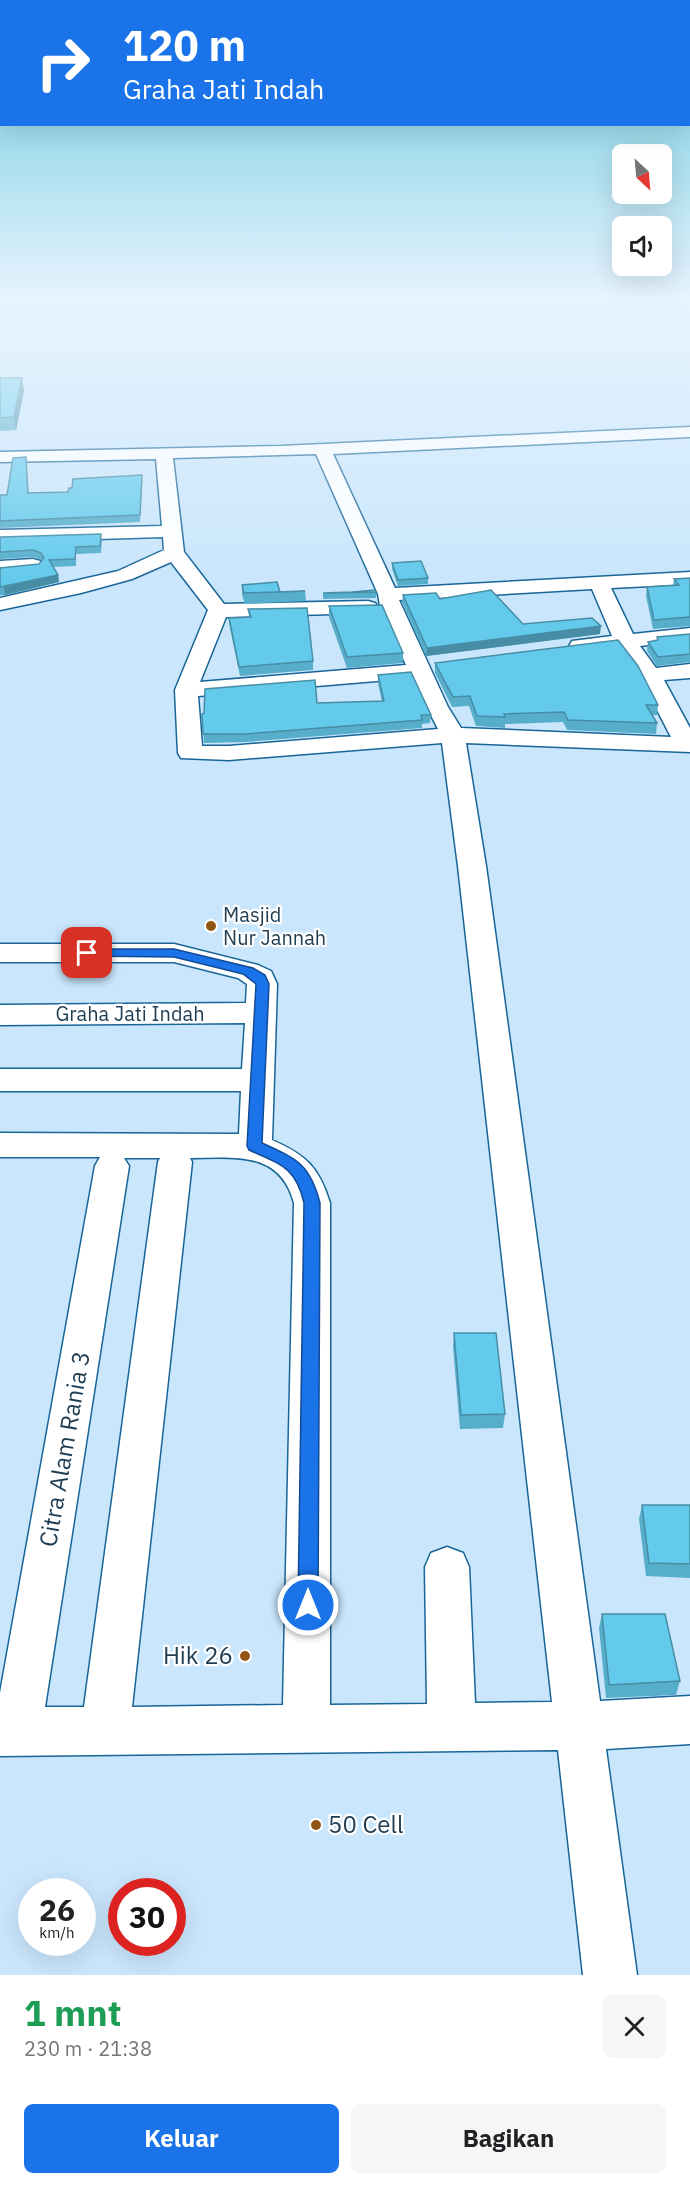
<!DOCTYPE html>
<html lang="id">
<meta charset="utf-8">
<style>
body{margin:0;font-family:"IBM Plex Sans",sans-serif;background:#f6f6f6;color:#202124;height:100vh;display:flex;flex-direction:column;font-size:22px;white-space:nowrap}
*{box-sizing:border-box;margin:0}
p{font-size:20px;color:#757577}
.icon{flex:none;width:33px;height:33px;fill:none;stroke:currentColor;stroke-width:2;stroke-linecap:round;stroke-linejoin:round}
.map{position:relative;height:1975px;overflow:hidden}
.panel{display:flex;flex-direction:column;background:#fff;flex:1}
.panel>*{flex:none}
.hud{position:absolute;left:0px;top:0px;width:690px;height:126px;box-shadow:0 6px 24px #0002;background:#1a73e8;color:#fff;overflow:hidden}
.needle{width:39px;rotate:154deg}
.buttons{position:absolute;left:612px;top:144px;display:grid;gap:12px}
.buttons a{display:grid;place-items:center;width:60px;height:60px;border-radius:9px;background:#fff;box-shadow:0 6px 24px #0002;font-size:30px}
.speed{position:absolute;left:18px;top:1878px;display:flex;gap:12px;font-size:30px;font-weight:700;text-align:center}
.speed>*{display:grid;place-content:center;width:78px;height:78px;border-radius:50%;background:#fff;box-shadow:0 6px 24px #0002;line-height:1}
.speed small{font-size:15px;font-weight:400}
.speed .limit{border:9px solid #d22;background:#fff;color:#111}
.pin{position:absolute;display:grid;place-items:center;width:51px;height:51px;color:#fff;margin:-26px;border-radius:12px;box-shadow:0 3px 9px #0006}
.me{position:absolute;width:66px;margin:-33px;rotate:0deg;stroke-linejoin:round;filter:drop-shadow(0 0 4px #0008)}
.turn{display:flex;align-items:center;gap:21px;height:126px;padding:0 24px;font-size:27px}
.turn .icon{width:78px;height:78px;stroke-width:2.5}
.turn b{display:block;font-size:42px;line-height:51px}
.round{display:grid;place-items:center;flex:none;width:63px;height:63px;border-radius:9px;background:#f6f6f6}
.head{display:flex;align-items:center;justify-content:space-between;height:102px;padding:0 24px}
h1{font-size:36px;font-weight:700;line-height:45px;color:#1e9e55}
.primary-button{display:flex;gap:12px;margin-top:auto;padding:12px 24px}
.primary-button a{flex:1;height:69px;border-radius:9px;background:#1a73e8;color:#fff;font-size:24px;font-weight:700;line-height:69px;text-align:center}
.primary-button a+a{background:#f6f6f6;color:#202124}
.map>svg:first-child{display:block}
</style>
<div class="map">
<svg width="690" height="1975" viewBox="0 0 690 1975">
<rect width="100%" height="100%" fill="#cae6fc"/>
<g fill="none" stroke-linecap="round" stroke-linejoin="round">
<g stroke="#186597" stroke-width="3">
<g id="minor">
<path d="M690 427V437L333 454 395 588 690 572V584L611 588 633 634 690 628V640L640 646 656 668 690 664V678L664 680 690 728V752L466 743 486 866 600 1701 690 1696V1744L606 1749 637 1975H583L558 1750 0 1756V1693L95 1166 100 1157H0V1133L239 1134 241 1091H0V1069H242L245 1023 0 1025V1005L246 1003 247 984 238 978 174 962H0V944H174L258 965 271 971 277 984 272 1140C306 1155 319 1167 330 1203V1705L427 1704 425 1567 431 1553 447 1547 463 1553 469 1567 475 1703 552 1702 458 866 442 743 229 760 181 758 178 753 175 690 208 610 171 562 132 579 81 593 0 610V598L118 571 164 550 163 537 0 542V530L162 526 156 459 0 462V452L281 446ZM316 454 378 594 380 606 406 665 200 682 226 617 368 613 375 611 378 607 375 603 368 601 224 604 184 552 173 458ZM592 589 612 636 572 641 569 646 572 651 580 652 620 648 639 675 671 737 461 728 448 707 399 600ZM412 678 438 729 229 746H202L198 696ZM124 1158H160L158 1162 84 1707H45L129 1166ZM190 1158C234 1158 280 1150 294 1203L283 1705 132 1707 192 1162Z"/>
<path d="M33 559 40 561 43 565 40 569 0 573V561Z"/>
</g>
</g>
<use href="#minor" fill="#fff" fill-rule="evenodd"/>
</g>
<g fill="#56aecb">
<path d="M0 378 24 391 16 430 0 431Z"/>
<path d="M142 482 140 522 0 528V495L68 492Z"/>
<path d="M0 537 102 541 101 553 76 554V566L53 567 58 575 59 582 5 595H0V568L39 564 42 560 34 557 0 559Z"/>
<path d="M392 563 428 578V584L398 586 392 569Z"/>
<path d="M690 578V626L653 629 646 596 647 587 673 586 674 579Z"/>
<path d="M242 585 280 592 305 591 306 601 245 604 242 595Z"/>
<path d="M376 592V598L323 599V593Z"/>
<path d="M403 595 440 599 523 624 600 634 426 656 402 602Z"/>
<path d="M329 606 403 653V663L347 668 329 617Z"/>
<path d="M248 609 313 661V670L240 676 230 628 229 618 249 617Z"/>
<path d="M690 634V662L657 666 647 651 648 642 657 640V637Z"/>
<path d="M435 663 658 705 657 715H652L657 723 656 734 567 730 563 722 505 724V728L476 726 469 706 452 707 435 673Z"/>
<path d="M378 675 431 715 430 723 422 724V728L246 742 204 743 202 714 317 703 382 702 378 683Z"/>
<path d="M454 1333 505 1414 503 1428 460 1429 453 1347Z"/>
<path d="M642 1505H690V1578L646 1576 639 1519Z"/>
<path d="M602 1614 680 1681 676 1695 606 1698 599 1628Z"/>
</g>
<g fill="#468da5">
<path d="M22 378 24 391 16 430 14 417Z"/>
<path d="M58 575 59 582 5 595 4 587Z"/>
<path d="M601 626 600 634 426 656 427 648Z"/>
</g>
<g fill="#64caec" stroke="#468da5" stroke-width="1.5">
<path d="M0 378H22L14 417 0 418Z"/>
<path d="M26 457 28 493 68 492 69 488H72L73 479 142 475 140 515 0 521V495H7L13 458Z"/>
<path d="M101 534 100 546 76 547 75 559 49 560 58 575 0 587V568L39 564 44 558 41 553 33 550 0 552V537Z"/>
<path d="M421 561 428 578 398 580 392 563Z"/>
<path d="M690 578V617L654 620 647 587 679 585 674 579Z"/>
<path d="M277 582 280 592 305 591 244 593 242 585Z"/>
<path d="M375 590 376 592 323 593 352 592Z"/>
<path d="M491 590 523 624 592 618 601 626 427 648 403 595 436 593 440 599Z"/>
<path d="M382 605 403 653 347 657 329 606Z"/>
<path d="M307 608 313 661 239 667 229 618 251 617 248 609Z"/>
<path d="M690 634V654L658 657 648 642 658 640 657 637Z"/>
<path d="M618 640 638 666 658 705H646L657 723 568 720 564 712 504 714 505 717 477 716 470 696 453 697 435 663Z"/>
<path d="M411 672 431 715H421L422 720 246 734H203L202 714 204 713 205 689 315 680 317 703 384 701 378 675Z"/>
<path d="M454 1333H496L505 1414 461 1415Z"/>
<path d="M642 1505H690V1564L649 1563Z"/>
<path d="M602 1614H665L680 1681 609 1685Z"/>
</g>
<linearGradient id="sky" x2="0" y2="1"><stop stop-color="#67c7de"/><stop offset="0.52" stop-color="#e7f4fe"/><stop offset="1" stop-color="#e7f4fe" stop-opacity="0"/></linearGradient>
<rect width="690" height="577" fill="url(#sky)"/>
<path fill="#1a73e8" stroke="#114b97" stroke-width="1.5" d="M87 949H174L253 968 265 975 269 984 262 1143C297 1159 310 1164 320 1203L318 1605 315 1612 308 1615 301 1612 298 1605 304 1203C296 1167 280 1164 249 1150L247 1146 256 984 243 974 174 957 82 956 80 953 82 950Z"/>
<g fill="#905512" stroke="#fff" stroke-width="2">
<circle cx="211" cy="926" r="6"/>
<circle cx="245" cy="1656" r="6"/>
<circle cx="316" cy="1825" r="6"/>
</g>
<g text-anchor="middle" stroke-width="4.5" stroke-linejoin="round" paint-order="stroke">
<g font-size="20" fill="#1e3c52" stroke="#fff" text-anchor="start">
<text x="223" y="922">Masjid<tspan x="223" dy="23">Nur Jannah</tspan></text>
</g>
<g font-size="20" fill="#1e3c52" stroke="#fff">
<text x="130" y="1021">Graha Jati Indah</text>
</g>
<g font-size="24" fill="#1e3c52" stroke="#fff">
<text transform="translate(65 1449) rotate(-80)" y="8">Citra Alam Rania 3</text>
</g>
<g font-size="24" fill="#1e3c52" stroke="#fff" text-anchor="end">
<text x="233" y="1664">Hik 26</text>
<text x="328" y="1833" text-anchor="start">50 Cell</text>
</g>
</g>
</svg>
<div class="buttons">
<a><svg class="needle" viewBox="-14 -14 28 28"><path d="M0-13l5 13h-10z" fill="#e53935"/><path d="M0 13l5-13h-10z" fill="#757577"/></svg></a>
<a><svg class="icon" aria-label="sound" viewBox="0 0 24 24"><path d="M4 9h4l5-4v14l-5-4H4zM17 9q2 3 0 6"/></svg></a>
</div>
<div class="speed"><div>26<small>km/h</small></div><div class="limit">30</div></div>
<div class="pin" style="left:87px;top:953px;background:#d93025"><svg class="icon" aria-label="arrive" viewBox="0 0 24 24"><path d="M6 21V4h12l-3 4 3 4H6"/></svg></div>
<svg class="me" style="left:308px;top:1605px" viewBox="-20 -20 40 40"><circle r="17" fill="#1a73e8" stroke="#fff" stroke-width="3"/><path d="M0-11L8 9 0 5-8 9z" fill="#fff"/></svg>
<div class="hud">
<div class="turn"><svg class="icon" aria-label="right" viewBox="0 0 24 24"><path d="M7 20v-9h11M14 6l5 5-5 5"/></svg><div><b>120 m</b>Graha Jati Indah</div></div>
</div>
</div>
<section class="panel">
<div class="head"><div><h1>1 mnt</h1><p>230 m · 21:38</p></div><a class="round"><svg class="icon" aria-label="close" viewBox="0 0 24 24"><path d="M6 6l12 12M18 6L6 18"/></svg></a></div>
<div class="primary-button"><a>Keluar</a><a>Bagikan</a></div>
</section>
